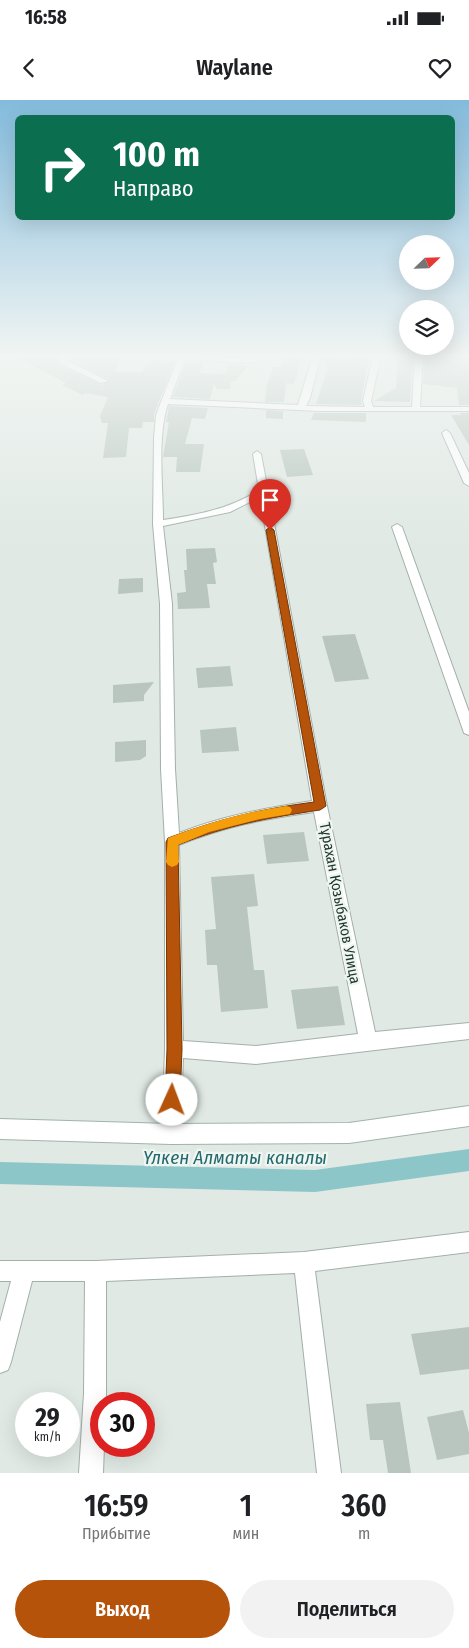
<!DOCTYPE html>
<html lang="ru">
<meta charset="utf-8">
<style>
body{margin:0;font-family:"Fira Sans Condensed",sans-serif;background:#f2f2f2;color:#202124;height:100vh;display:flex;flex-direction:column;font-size:19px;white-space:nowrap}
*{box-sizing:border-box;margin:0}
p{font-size:16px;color:#757577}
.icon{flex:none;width:28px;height:28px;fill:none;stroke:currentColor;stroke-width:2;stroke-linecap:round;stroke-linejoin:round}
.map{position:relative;height:1373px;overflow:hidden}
.sheet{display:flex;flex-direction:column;background:#fff;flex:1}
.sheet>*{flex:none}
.hud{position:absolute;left:15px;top:15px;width:440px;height:105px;border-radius:8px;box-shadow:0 5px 20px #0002;background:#0b6e4f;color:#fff;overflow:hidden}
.needle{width:32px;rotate:67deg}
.controls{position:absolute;left:399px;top:135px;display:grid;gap:10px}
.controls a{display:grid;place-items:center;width:55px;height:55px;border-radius:50%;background:#fff;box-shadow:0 5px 20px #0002;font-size:25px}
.speed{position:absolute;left:15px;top:1292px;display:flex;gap:10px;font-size:25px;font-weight:700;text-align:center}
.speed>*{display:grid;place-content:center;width:65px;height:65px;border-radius:50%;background:#fff;box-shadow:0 5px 20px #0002;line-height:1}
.speed small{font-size:12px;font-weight:400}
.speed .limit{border:8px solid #d22;background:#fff;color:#111}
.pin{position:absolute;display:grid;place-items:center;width:42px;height:42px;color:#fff;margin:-51px -21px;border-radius:50% 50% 50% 0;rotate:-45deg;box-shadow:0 0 5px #0007}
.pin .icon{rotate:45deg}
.me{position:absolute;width:55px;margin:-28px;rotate:2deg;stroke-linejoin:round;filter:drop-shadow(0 0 4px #0008)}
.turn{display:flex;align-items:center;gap:18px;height:105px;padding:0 15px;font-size:22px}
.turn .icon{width:65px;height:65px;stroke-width:2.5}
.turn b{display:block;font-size:35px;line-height:42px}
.eta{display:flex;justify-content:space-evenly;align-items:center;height:85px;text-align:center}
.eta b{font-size:30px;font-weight:600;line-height:35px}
.cta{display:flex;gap:10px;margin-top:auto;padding:10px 15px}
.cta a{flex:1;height:58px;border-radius:30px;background:#b45309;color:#fff;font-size:20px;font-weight:600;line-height:58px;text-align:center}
.cta a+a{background:#f2f2f2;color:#202124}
.status{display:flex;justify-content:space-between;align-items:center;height:35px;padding:0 25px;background:#fff;direction:ltr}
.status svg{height:14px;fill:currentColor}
header{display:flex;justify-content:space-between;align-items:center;height:65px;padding:0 15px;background:#fff;font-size:22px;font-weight:600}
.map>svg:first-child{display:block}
</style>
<div class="status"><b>16:58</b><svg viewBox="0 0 49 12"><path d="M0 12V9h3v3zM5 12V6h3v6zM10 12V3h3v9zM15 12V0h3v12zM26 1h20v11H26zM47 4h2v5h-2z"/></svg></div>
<header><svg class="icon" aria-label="back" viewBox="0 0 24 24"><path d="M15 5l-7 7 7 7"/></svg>Waylane<svg class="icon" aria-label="heart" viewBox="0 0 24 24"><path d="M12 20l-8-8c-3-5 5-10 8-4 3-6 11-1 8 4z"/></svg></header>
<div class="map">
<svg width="469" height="1373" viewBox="0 0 469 1373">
<rect width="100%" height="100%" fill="#e0e9e4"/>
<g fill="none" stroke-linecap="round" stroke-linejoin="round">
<path fill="#8cc6c9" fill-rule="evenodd" d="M469 1049V1071L315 1092 0 1084V1062L315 1070Z"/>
</g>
<g fill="#b8c6bf">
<path d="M13 255H59L58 265 102 285 110 280 69 259 71 255H122L115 272H142L146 264H150L152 260 175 261 154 314V322H143L142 328H129L126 357 103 358 108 323H102L100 316 108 297 85 293 83 295 62 285 66 283Z"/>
<path d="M284 255H302L294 284 286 283 284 302H265L267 284 273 267H281Z"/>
<path d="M351 255 369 256 361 301 362 305 316 304 328 268 322 260 323 256 351 259Z"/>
<path d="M398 255H413L410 302 374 301 396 288Z"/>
<path d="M425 255 469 256V305H459L457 288 423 284Z"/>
<path d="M186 262H203L200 273 225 274 228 264 248 266 235 281H231L230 289H217L214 284 210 299 173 297Z"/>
<path d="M169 306 208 308 205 319 192 318 185 344H204L200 372H176L177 357H163L169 322H166Z"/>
<path d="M266 310 283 311V319L266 318Z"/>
<path d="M314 313H366V322L311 320Z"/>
<path d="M460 313H469V345L451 315H461Z"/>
<path d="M304 349 313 375 287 377 280 350Z"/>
<path d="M215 448 217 462 213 463 216 484H207L210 508 178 509 177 493 186 492 184 470H187L186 449Z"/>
<path d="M143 478V492L118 494 119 479Z"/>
<path d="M355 534 369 579 335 582 322 536Z"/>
<path d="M230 566 233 586 198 588 196 568Z"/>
<path d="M154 582 144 595V601L113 603V585Z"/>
<path d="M236 627 239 651 202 653 200 630Z"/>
<path d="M146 640V656L140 660 115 662V642Z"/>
<path d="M304 732 309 761 267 764 263 735Z"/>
<path d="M254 774 258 806 247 807 254 870H264L268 908 221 912 217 865H207L205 830 216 829 211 777Z"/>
<path d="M338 886 345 925 297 929 291 890Z"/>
<path d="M469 1227V1269L420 1275 411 1234Z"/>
<path d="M400 1302 411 1373H388L383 1340H370L366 1304Z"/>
<path d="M463 1310 469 1333V1354L437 1360 427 1317Z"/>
</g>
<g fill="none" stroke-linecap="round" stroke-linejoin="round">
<g stroke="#a3b0aa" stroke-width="2">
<g id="minor">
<path d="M61 255H69L66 260 108 281 101 283 59 263Z"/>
<path d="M179 255 246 259 250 258 252 255H260L256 262 246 263 185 259 170 299 298 305 313 255H321L310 298 306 306 365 307 363 301 373 255H381L371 301 373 307H412L415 255H423L420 307H469V311H320L168 304C157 335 163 386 163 420 197 415 230 409 259 390L253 354 257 351 261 354 327 706 375 932 469 923V939L256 964 183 958 180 1034 178 1041 171 1043 164 1041 162 1034 165 949V742L161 669 160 504 153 424 154 338 156 315ZM260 397 312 701C266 708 222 716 179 733L175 669 172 504 163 426 230 412ZM314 712 358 934 256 946 183 941 179 745C226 726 264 719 314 712Z"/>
<path d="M446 330 450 333 469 373V386L464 383 442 333Z"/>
<path d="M397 424 402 427 469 612V635L464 633 463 630 392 427Z"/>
<path d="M469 1132V1152L315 1171 341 1373H317L295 1173 106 1181V1304H101V1346H104L103 1373H79L84 1293 85 1181H32L11 1262 8 1270 0 1273V1222L11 1181H0V1161H96L304 1152Z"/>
</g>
</g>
<g stroke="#a0b4aa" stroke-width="2">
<path id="secondary" d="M469 1006V1026L349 1043 171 1044 0 1039V1019L171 1024 349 1023Z"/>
</g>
<use href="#minor" fill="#fff" fill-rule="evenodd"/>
<use href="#secondary" fill="#fff" fill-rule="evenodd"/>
</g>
<linearGradient id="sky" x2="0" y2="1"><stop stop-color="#83bbdc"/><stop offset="0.57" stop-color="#f1f5f3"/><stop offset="1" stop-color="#f1f5f3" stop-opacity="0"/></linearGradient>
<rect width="469" height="448" fill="url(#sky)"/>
<path fill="#b45309" stroke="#753606" d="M270 427 274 430 326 706 320 710C268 718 228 725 178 745L182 949 180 1000 178 1005 172 1007 167 1005 165 1000 167 949 166 742 168 738C219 719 260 709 314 702L266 430Z"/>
<path fill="#f59e0b" d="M286 706 290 707 292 710 290 714 260 719 209 732 178 745 179 762 177 765 172 767 168 765 166 762 168 738C207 723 245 712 286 706Z"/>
<g text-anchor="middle" stroke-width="4.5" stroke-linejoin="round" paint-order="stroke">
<g font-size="15" fill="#22372f" stroke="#eff6f2">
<text transform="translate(340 803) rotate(79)" y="5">Тұрахан Қозыбаков Улица</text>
</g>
<g font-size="19" font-style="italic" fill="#23686d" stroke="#eff6f2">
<text x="235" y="1064">Үлкен Алматы каналы</text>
</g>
</g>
</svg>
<div class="controls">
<a><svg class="needle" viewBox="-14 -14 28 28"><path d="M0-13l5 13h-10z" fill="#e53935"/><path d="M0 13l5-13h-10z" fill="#757577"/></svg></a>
<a><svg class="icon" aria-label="layers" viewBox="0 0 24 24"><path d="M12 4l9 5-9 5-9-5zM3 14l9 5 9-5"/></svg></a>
</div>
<div class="speed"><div>29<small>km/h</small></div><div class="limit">30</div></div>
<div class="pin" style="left:270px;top:430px;background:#d93025"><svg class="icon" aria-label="arrive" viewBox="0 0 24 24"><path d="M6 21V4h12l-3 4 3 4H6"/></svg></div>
<svg class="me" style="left:172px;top:1000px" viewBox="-20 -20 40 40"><circle r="19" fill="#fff"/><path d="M0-13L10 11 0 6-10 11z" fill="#b45309"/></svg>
<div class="hud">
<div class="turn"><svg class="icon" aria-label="right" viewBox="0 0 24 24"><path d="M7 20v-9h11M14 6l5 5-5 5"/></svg><div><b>100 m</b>Направо</div></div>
</div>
</div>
<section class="sheet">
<div class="eta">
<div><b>16:59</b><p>Прибытие</p></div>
<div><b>1</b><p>мин</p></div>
<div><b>360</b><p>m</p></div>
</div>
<div class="cta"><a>Выход</a><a>Поделиться</a></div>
</section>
